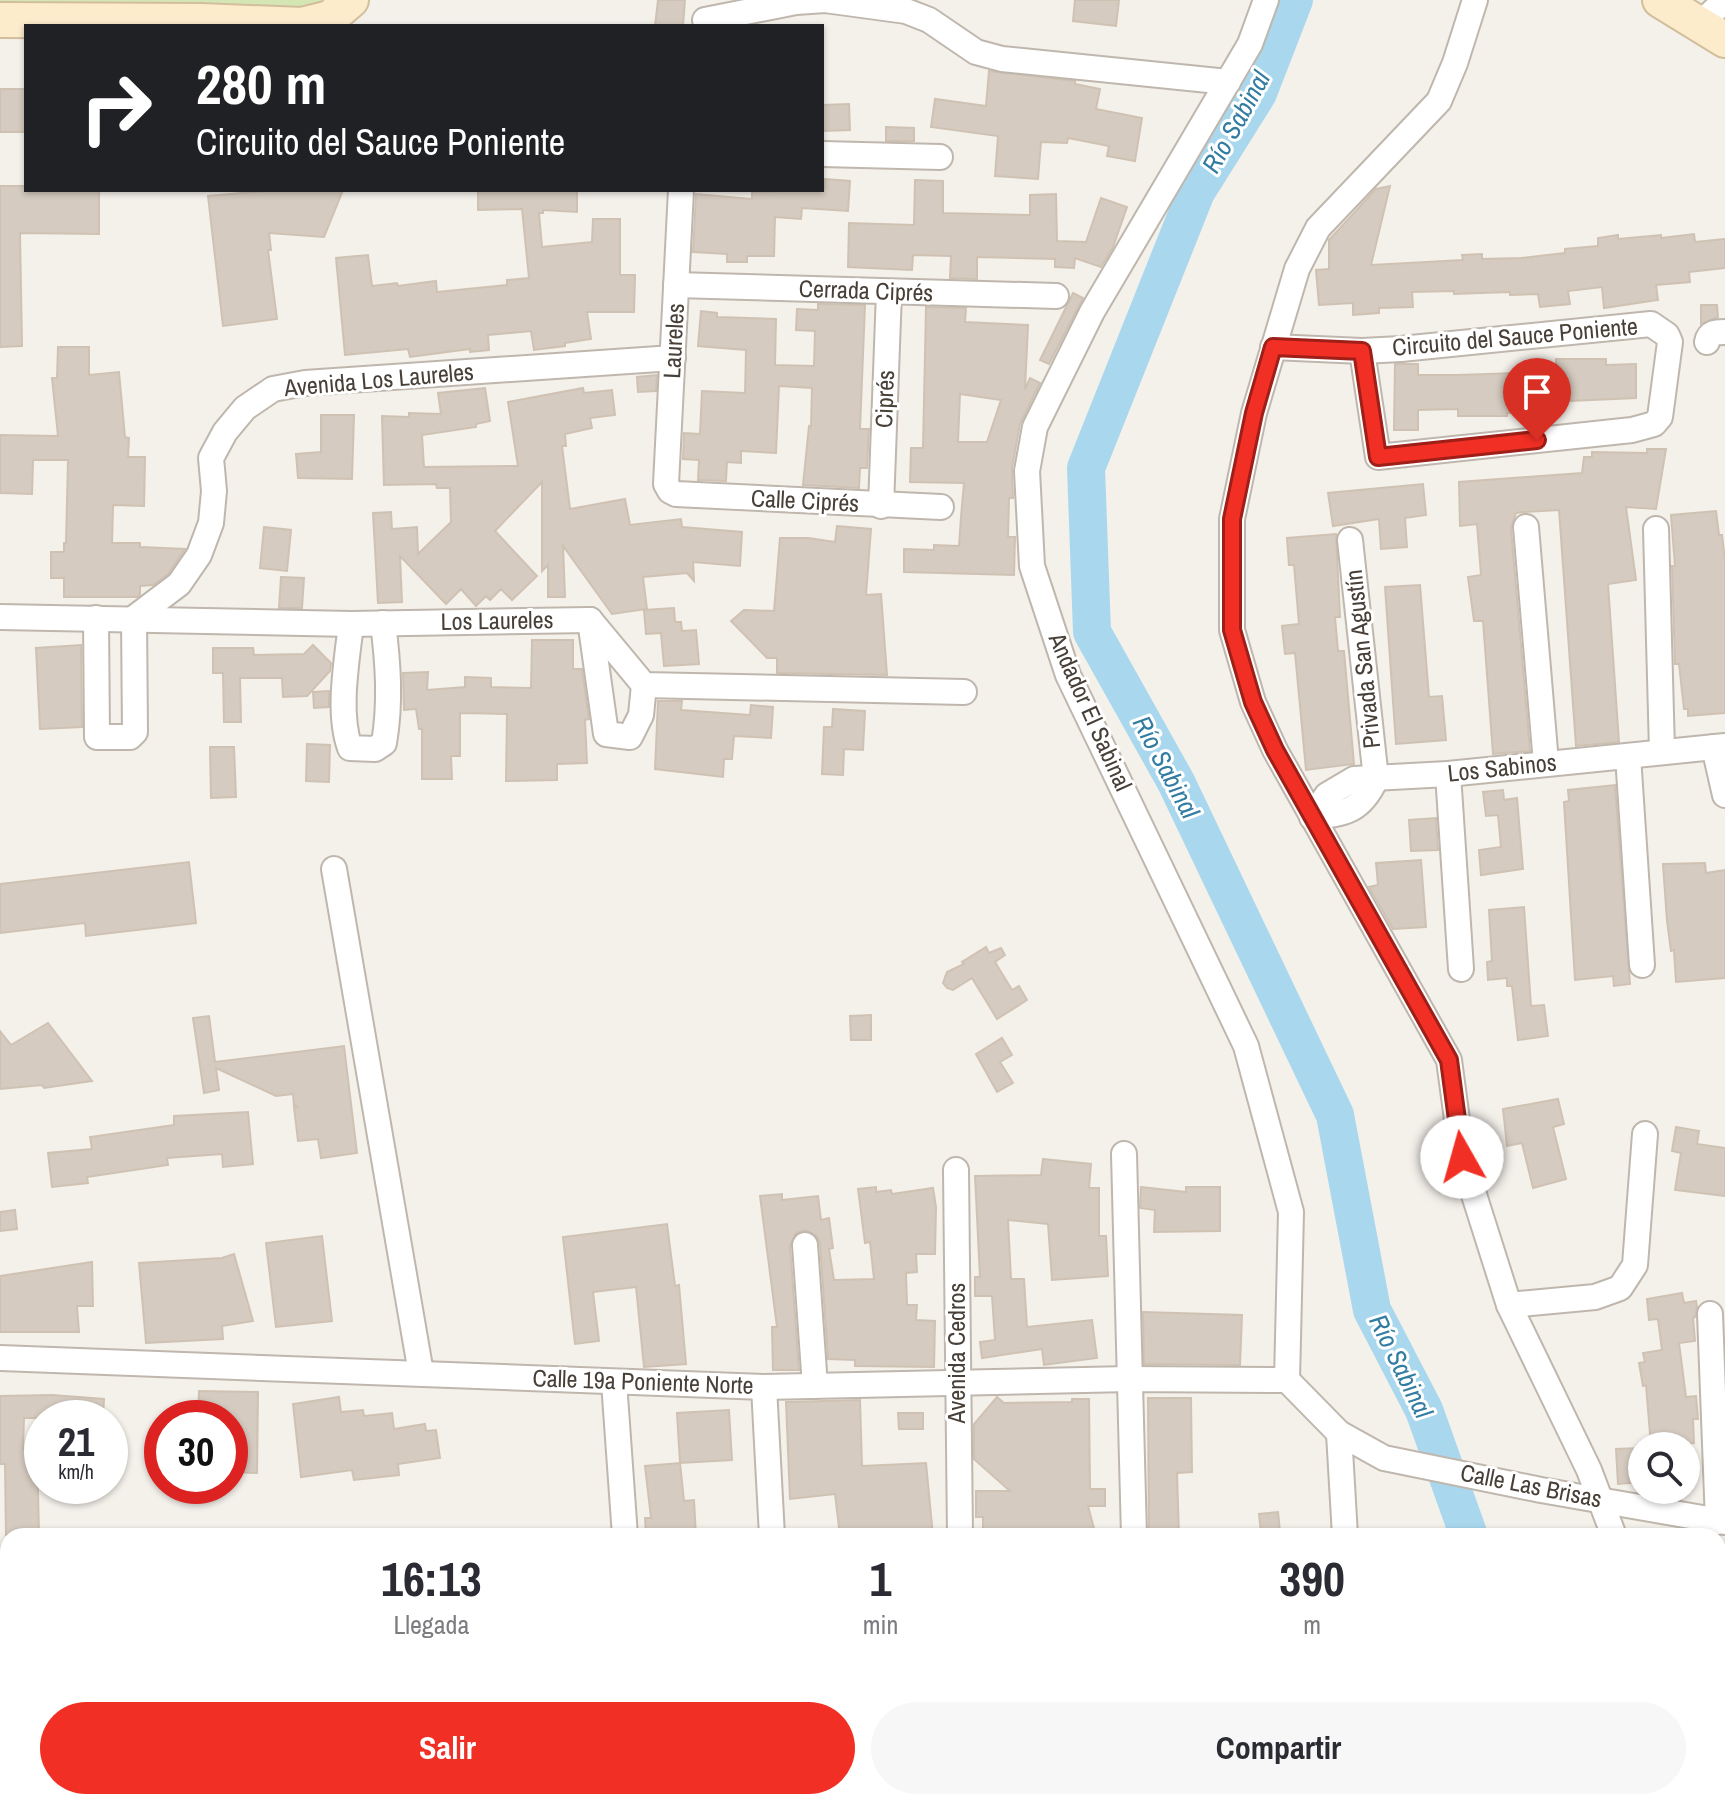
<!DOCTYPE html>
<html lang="es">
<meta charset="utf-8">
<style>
body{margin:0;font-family:"Archivo Narrow",sans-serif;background:#f7f7f7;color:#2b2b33;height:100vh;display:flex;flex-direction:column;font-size:30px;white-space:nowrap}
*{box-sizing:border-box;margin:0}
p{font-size:26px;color:#7c7c81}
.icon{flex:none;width:44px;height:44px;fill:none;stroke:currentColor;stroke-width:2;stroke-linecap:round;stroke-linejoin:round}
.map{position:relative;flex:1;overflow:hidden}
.side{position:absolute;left:0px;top:1528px;width:1726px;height:282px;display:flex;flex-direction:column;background:#fff;border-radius:24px 24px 0 0;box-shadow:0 2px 6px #0004}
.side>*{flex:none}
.guide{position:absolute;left:24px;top:24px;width:800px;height:168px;border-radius:0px;box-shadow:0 2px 6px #0004;background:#202124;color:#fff;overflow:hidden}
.tools{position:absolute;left:1628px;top:1432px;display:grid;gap:16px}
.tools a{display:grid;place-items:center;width:72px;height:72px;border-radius:50%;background:#fff;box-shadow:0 2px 6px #0004;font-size:40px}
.speed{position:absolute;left:24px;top:1400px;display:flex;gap:16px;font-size:40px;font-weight:700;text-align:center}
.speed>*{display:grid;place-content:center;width:104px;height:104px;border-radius:50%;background:#fff;box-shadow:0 2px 6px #0004;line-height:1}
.speed small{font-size:20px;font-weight:400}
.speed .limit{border:12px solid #d22;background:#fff;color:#111}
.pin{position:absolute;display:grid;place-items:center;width:68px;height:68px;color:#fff;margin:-82px -34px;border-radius:50% 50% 50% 0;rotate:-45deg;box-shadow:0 0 8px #0007}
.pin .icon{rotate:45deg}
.me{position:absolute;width:88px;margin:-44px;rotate:353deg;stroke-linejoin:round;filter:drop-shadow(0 0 6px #0008)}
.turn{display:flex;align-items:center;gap:28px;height:168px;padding:0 40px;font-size:36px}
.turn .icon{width:104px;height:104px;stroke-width:2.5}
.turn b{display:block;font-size:56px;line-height:68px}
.eta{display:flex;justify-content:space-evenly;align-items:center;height:136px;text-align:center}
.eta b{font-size:48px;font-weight:800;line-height:56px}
.action{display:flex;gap:16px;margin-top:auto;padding:16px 40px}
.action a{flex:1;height:92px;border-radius:48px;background:#f12f24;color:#fff;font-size:32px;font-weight:800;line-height:92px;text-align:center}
.action a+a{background:#f7f7f7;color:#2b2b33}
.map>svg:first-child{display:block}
</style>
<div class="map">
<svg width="1725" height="1809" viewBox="0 0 1725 1809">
<rect width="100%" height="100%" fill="#f4f0ea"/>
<g fill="#d5e6b5">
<path d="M0 0H334L305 13 0 16Z"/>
<path d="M1402 1802H1609L1607 1809H1402Z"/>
</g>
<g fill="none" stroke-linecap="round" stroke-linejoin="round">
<g stroke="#a9d8ee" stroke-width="38">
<path d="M1294 0 1258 93 1196 192 1086 468 1092 632 1176 782 1335 1115 1372 1310 1424 1410 1469 1536"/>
<path d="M1512 1809 1513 1802"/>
</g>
</g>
<g fill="#d5cbc0" stroke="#d0c2b3" stroke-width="2" fill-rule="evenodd">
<path d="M658 0H685L683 26H655Z"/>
<path d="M1075 0H1119L1116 26 1073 21Z"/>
<path d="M989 71 1075 81V84L1100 89 1096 109 1142 118 1135 161 1107 156 1109 146 1068 138 1067 143 1041 142 1038 179 995 176 998 136 931 127 935 99 986 106Z"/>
<rect x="0" y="89" width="26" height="43"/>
<path d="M849 104 850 130 822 131V105Z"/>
<path d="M886 127 914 128V141H886Z"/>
<path d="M825 179 850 181 848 211 802 208 801 219 775 217 774 256H747V262H727V254L693 252 696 194 752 199V192L824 190Z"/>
<path d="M915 180 943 181V213L1030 215V195L1056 194 1057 241 1086 242 1101 198 1127 207 1113 247 1101 267 1075 258 1074 268 1055 267V259L977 257V279L950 278 951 256 913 255 912 270 848 267 849 223 914 225Z"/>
<path d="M0 186H26V190H99V234L20 233 22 346 0 347Z"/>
<path d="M1390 186 1371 265 1463 260 1462 255 1482 254V259L1521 258 1565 253V249L1598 246V238L1618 235V239L1661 235V238L1694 234 1695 242 1725 239V268L1689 272 1690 282 1656 285 1658 300 1604 308 1602 287 1568 291 1570 304 1540 307 1538 294 1510 295V292L1454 294V291L1412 292 1413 307 1379 308V313L1353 315V303L1319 305 1316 270 1329 269V240L1376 189Z"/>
<path d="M277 190H343L324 237 269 233 271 250H268L277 319 223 326 208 196Z"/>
<path d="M478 190H577V212L543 210V213H539L542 247 592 242 593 219H620V275H635L634 312H587L591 339 565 343V346L534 350 531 331 488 335 489 350 470 352V349L410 357 408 349 345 355 336 258 368 255 372 286 397 283 398 286 436 281 437 292 507 285V280L529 278 522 209 478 210Z"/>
<path d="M1073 293 1083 298 1049 364 1040 360Z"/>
<path d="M818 304 865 305 860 429H869L867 468H860L859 488 803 485 809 426 811 427 812 388 779 386 776 453 741 451V463L727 462 726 481 698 480 699 460 683 459 684 433 700 434 702 391 745 393 746 350 698 346 701 311 717 313V317L776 319 775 365 814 366 815 331 796 330 797 309 818 310Z"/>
<path d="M1701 305H1717L1718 317 1701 324Z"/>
<path d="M926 307 966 308 965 322 1028 325 1025 389 1030 378 1040 383 1020 424 1012 468 1013 498H1009L1008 537H1015L1014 575 904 572V549L934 550V545L959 546 961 517 964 483 910 482 911 448H923ZM960 394 1001 400 987 442H958Z"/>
<path d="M58 347H89V375L119 372 125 437 129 438 128 457H145L144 506 113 505 112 543H140V547L185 549 168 574 153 585 140 586V595L137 597H64V578H51V552H64V543H66L68 460H33L32 494 0 493V435L58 436 52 378H57Z"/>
<path d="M1556 359H1606V365L1636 364V398L1547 402V412L1507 413V416H1458V409L1418 410V430H1394L1395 364H1418V375H1457L1517 373V366L1556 365Z"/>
<path d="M657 375 656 391 638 392 637 377Z"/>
<path d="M485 388 490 421 476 424V427L422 435 424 467 518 466 508 402 583 388 584 393 612 390 615 415 590 418 592 428 565 434 566 446H562L570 509 625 499 630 525 681 519 682 527 742 532 740 566 693 562 694 581 687 573 643 577 647 609 612 614 563 546 565 597H548V565L542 571V482L495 531 537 576 512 600 501 589 490 600 486 596 476 606 461 589 446 604 400 556 402 602 378 603 373 513 391 512 392 529 417 527 418 554 451 522 450 488H437L436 484 384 485 382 416 409 417V413L441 414 438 393Z"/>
<path d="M321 415H354L352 479 298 478 296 454 321 452Z"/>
<path d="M1647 449H1666L1656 509 1626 507 1636 580 1608 584 1619 742 1576 746 1559 510 1524 512 1516 513 1511 528 1530 751 1493 754 1483 621H1474L1468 577 1481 575 1477 524 1460 526 1459 482 1582 473 1584 457H1592V452L1647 453Z"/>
<path d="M1423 484 1426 515 1405 518 1407 547 1381 549 1379 519 1333 526 1328 493Z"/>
<path d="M1716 511 1719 535H1722L1725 560V713L1688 716V709H1684L1679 664H1675L1672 566H1675L1671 515Z"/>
<path d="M837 526 871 529 866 595 881 594 887 675 777 673V658H767L731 621 744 610 774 611 780 538H808L835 542Z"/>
<path d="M264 527 291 530 287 571 260 568Z"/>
<path d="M1336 534 1340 617H1335L1338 651H1344L1354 764 1306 770 1295 653 1285 654 1282 626 1299 624 1294 565H1289L1287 538Z"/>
<path d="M281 577 304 578 302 608H279Z"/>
<path d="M1420 585 1429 697 1442 696 1446 740 1396 744 1385 587Z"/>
<path d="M674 608 675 622H681L682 631 696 630 699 664 664 666 661 633 646 634 644 610Z"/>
<path d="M532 640H573V669H582L589 719 585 720 587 763 557 764V780L506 781 507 714 460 713V756H451L452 779H422V729H419L416 709 404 710 403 673 428 672 427 690 465 687V677L491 678V687L531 688Z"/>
<path d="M81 645 82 727 40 729 36 648Z"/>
<path d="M313 645 331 663 330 671 307 696 283 697 282 678H240L241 722H224L223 673H213V648H253L254 655 304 654Z"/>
<path d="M329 691V707L314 708 313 692Z"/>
<path d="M658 701H682L681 710 750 715 751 705 773 707 771 738 734 736 732 759H724L723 777 655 769Z"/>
<path d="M833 709 865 711 863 750 844 749 843 775 822 774 824 727H832Z"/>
<path d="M307 744 330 745 329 782 306 781Z"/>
<path d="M210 747H234L236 797 211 798Z"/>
<path d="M1615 785 1630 984 1614 986 1613 976 1575 980 1564 802 1569 801 1568 790Z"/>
<path d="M1503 790 1504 800 1517 798 1523 869 1481 875 1479 850 1501 847 1498 815 1486 816 1483 792Z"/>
<path d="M1436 818 1438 850 1411 851 1409 820Z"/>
<path d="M1421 860 1426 927 1393 929 1369 887 1378 885 1376 863Z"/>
<path d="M189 862 196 923 86 936 85 923 0 933V884Z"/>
<path d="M1705 863 1706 873 1725 870V978L1676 982 1674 950 1671 951 1667 921 1663 864Z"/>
<path d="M1524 907 1531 1006 1544 1005 1548 1036 1518 1040 1512 986H1507V978L1488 980 1487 962 1492 961 1489 910Z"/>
<path d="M986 947 989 953 1001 948 1005 955 995 962 1012 990 1019 986 1027 1000 997 1019 972 978 953 990 947 988 943 983 947 972 964 964 962 962Z"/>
<path d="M871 1015V1040H851L850 1016Z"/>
<path d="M209 1016 215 1062 344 1046 357 1153 321 1158 318 1139 298 1141 294 1107H298L294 1105 293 1094 276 1096 216 1068 219 1090 204 1093 193 1018Z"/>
<path d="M48 1023 92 1081 44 1088 42 1085 0 1089V1031L11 1045Z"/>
<path d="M1002 1038 1012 1055 1000 1062 1013 1083 997 1092 976 1054Z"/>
<path d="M1558 1099 1564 1124 1553 1127 1566 1179 1533 1188 1522 1143 1507 1146 1503 1109Z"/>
<path d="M248 1112 253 1164 223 1167 222 1154 167 1158 168 1165 87 1177 88 1183 52 1187 48 1153 92 1149 90 1137 174 1125V1116Z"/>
<path d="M1676 1127 1699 1131 1697 1144 1725 1148V1196L1675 1190 1681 1153 1672 1151Z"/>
<path d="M1043 1159 1091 1164 1089 1188H1099V1236H1106L1108 1276 1052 1280 1048 1224 1008 1220 1011 1279H1024L1027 1327 1092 1320 1097 1358 1044 1365 1042 1349 982 1358 980 1342 995 1340 992 1296H975V1277H980L975 1176 1041 1175Z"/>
<path d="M876 1187V1192L891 1190 892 1194 933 1188 936 1207 935 1254H916L917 1272 906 1273 907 1305H917L916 1320 935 1321 934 1367 855 1366V1360L828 1359 820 1244 817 1236 805 1230 796 1233 790 1246 799 1370H773L772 1327H777L760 1196 782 1194V1200L818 1196 821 1220 829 1218 833 1248 829 1249 834 1280 874 1279 870 1242 865 1243 858 1189Z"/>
<path d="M1141 1187 1186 1192V1187H1220V1231L1154 1232 1155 1210 1140 1208Z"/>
<path d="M15 1210 17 1229 0 1231V1212Z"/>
<path d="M667 1224 675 1286 679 1285 686 1364 644 1367 636 1287 593 1292 599 1341 575 1344 563 1237Z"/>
<path d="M322 1236 332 1321 276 1327 266 1243Z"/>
<path d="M234 1254 253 1321 222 1326 223 1339 146 1343 139 1263 222 1258Z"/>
<path d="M92 1262 93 1306H77L79 1332H0V1276Z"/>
<path d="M1682 1293 1684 1303 1696 1301 1697 1307 1695 1317 1693 1318 1695 1341 1679 1343 1686 1397 1696 1396 1698 1419H1693L1694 1443 1651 1446 1646 1385 1643 1386 1639 1363 1645 1362 1643 1353 1662 1350 1658 1319 1649 1320 1647 1299Z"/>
<path d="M1143 1312 1242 1315 1240 1365 1144 1364Z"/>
<path d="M199 1391 258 1392 257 1473 231 1472 230 1418H198Z"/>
<path d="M52 1395 104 1399 103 1418H24L23 1449 37 1450 39 1534 6 1535 5 1464H0V1396Z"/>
<path d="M339 1397 341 1412 363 1410 364 1416 392 1413 394 1429 425 1424 426 1431 436 1430 440 1458 398 1464 399 1475 354 1480 352 1470 301 1477 293 1404Z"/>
<path d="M997 1397 1004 1403 1072 1402V1399H1089L1090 1489H1105V1506H1088L1096 1536 983 1534V1517H976V1491H1010L974 1459V1424Z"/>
<path d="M1148 1398H1191L1192 1472 1177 1473 1179 1536H1149Z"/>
<path d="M860 1400 862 1466 926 1463 933 1536H840L835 1494 790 1499 786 1402Z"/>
<path d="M729 1410 732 1460 680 1463 677 1413Z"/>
<path d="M898 1413H923V1429H899Z"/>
<path d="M1640 1448 1642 1482 1618 1484 1616 1449Z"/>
<path d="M680 1463 684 1501 694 1500 696 1536H646L645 1518H651L645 1466Z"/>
<path d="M1278 1512 1280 1532 1261 1533 1259 1514Z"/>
</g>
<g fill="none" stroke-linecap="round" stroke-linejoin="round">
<g stroke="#bfb7ad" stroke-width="28">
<g id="street">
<path d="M1266 0 1250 44 1092 312 1035 427 1027 471 1032 566 1068 675 1246 1046 1291 1212 1287 1380 1339 1433 1384 1458 1541 1490 1725 1522"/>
<path d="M1475 0 1455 63 1439 101 1318 228 1297 269 1254 413 1232 519V630L1253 702 1275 750 1449 1060 1462 1157 1509 1305 1589 1470 1614 1536"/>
<path d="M705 20 796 2 825 0 906 11 929 20 976 52 1002 59 1228 82"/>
<path d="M1700 24 1725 0"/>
<path d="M822 154 940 157"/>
<path d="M681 190 666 484 670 491 676 494 941 507"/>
<path d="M676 285 1056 296"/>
<path d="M1707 342C1709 332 1716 332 1725 332"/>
<path d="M1273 347 1362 351 1401 349 1651 324 1667 335 1670 342 1660 417 1654 424 1632 430 1378 457 1362 351"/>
<path d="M881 506 889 292"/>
<path d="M1526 527 1546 763"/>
<path d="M1656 529 1662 751"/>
<path d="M1350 540 1376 779"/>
<path d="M0 617 351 624 590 620"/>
<path d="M96 618 97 737H130L135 732 134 618 179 584 199 555 211 523 214 491 211 458 225 432 245 408 273 389 305 383 673 358"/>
<path d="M590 620 644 685 964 692"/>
<path d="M590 620 606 734 630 737 641 715 644 685"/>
<path d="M351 624C347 660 337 713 350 748L375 749 384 743C391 702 388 663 383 623"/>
<path d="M1714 747 1725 795"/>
<path d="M1628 756 1642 965"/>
<path d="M1448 774 1461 969"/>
<path d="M1312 817 1327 795 1354 779 1448 774 1725 746"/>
<path d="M1312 817C1346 814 1361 811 1376 779"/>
<path d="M334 869 421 1373"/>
<path d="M1124 1154 1134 1536"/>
<path d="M956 1170 960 1536"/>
<path d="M805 1245 815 1386"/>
<path d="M1509 1305 1595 1297 1620 1288 1635 1265 1645 1134"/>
<path d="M1710 1314 1718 1522"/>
<path d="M0 1358 764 1387 1129 1379 1287 1380"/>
<path d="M614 1382 625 1536"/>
<path d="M764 1387 772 1536"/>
<path d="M1339 1433 1345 1536"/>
<path d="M1718 1772H1725"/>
<path d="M965 1802 966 1809"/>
<path d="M1142 1802V1809"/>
<path d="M1352 1809V1802"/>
<path d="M1618 1809 1620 1802"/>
</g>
</g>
<g stroke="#d2be9b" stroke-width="38">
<g id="secondary">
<path d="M1660 0 1725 40"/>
<path d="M0 20 201 21 302 25 330 18 351 0"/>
</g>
</g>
<use href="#street" stroke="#fff" stroke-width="24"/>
<use href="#secondary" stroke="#fceccc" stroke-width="34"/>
</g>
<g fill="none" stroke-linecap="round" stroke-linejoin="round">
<g stroke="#9d1f17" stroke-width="20">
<path id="route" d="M1462 1157 1449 1060 1275 750 1253 702 1232 630V519L1254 413 1273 347 1362 351 1378 457 1537 440"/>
</g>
<use href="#route" stroke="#f12f24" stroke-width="14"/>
</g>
<g text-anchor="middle" stroke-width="6" stroke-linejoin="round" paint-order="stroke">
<g font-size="24" fill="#484038" stroke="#fff">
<text transform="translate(866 291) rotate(2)" y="8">Cerrada Ciprés</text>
<text transform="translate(1515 337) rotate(-5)" y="8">Circuito del Sauce Poniente</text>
<text transform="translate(674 341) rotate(-87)" y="8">Laureles</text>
<text transform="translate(379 380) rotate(-5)" y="8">Avenida Los Laureles</text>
<text transform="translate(885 399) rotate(-88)" y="8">Ciprés</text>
<text transform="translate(805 501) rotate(3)" y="8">Calle Ciprés</text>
<text transform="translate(497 621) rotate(-1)" y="8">Los Laureles</text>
<text transform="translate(1363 659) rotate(-96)" y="8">Privada San Agustín</text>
<text transform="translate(1090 712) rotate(66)" y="8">Andador El Sabinal</text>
<text transform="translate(1502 768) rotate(-6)" y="8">Los Sabinos</text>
<text transform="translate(957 1353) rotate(-90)" y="8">Avenida Cedros</text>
<text transform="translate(643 1382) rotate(2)" y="8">Calle 19a Poniente Norte</text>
<text transform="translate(1531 1486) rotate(11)" y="8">Calle Las Brisas</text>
</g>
<g font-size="26" font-style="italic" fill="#317ca0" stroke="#fff">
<text transform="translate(1236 122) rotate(-61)" y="9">Río Sabinal</text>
<text transform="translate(1166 767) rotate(62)" y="9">Río Sabinal</text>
<text transform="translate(1401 1366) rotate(64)" y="9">Río Sabinal</text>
</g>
</g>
</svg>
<div class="tools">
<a><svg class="icon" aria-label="search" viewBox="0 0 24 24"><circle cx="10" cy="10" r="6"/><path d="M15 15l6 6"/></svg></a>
</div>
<div class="speed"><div>21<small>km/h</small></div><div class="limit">30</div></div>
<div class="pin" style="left:1537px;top:440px;background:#d93025"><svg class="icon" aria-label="arrive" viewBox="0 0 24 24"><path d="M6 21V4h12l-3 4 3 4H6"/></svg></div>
<svg class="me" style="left:1462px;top:1157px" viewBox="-20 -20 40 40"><circle r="19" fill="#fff"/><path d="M0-13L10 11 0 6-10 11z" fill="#f12f24"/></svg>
<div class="guide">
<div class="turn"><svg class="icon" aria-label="right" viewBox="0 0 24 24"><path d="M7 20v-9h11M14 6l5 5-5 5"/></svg><div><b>280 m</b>Circuito del Sauce Poniente</div></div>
</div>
<section class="side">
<div class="eta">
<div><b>16:13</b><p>Llegada</p></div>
<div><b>1</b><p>min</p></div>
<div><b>390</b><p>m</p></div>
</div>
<div class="action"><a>Salir</a><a>Compartir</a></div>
</section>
</div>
